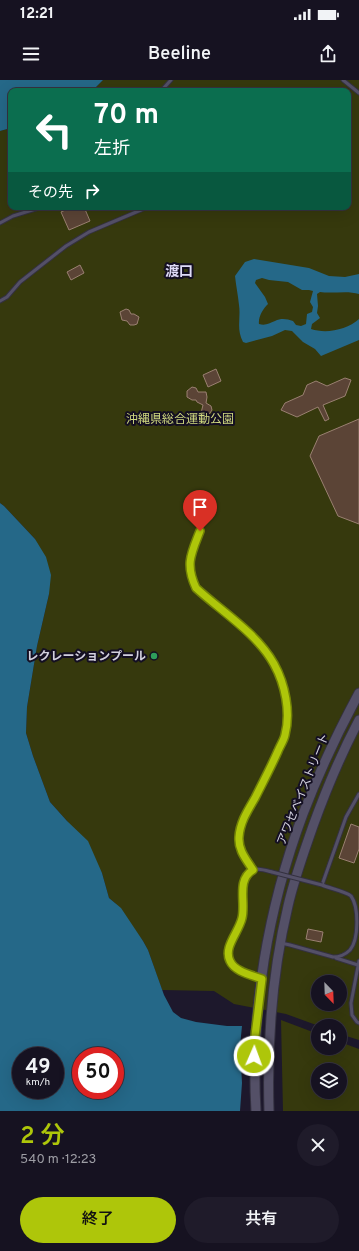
<!DOCTYPE html>
<html lang="ja">
<meta charset="utf-8">
<style>
body{margin:0;font-family:Overpass,"Noto Sans JP",sans-serif;background:#1f1b2a;color:#f1f3f6;height:100vh;display:flex;flex-direction:column;font-size:15px;white-space:nowrap}
*{box-sizing:border-box;margin:0}
p{font-size:13px;color:#9e9ea5}
.icon{flex:none;width:22px;height:22px;fill:none;stroke:currentColor;stroke-width:2;stroke-linecap:round;stroke-linejoin:round}
.map{position:relative;height:1031px;overflow:hidden}
.details{display:flex;flex-direction:column;background:#161221;flex:1}
.details>*{flex:none}
.guide{position:absolute;left:8px;top:8px;width:343px;height:122px;border-radius:8px;box-shadow:0 4px 16px #0002,0 0 0 1px #35323f;background:#0b6e4f;color:#fff;overflow:hidden}
.needle{width:26px;rotate:157deg}
.tools{position:absolute;left:311px;top:895px;display:grid;gap:8px}
.tools a{display:grid;place-items:center;width:36px;height:36px;border-radius:50%;background:#161221;box-shadow:0 4px 16px #0002,0 0 0 1px #35323f;font-size:20px}
.speed{position:absolute;left:12px;top:967px;display:flex;gap:8px;font-size:20px;font-weight:700;text-align:center}
.speed>*{display:grid;place-content:center;width:52px;height:52px;border-radius:50%;background:#161221;box-shadow:0 4px 16px #0002,0 0 0 1px #35323f;line-height:1}
.speed small{font-size:10px;font-weight:400}
.speed .limit{border:6px solid #d22;background:#fff;color:#111}
.pin{position:absolute;display:grid;place-items:center;width:34px;height:34px;color:#fff;margin:-41px -17px;border-radius:50% 50% 50% 0;rotate:-45deg;box-shadow:0 0 4px #0007}
.pin .icon{rotate:45deg}
.me{position:absolute;width:44px;margin:-22px;rotate:2deg;stroke-linejoin:round;filter:drop-shadow(0 0 3px #0008)}
.turn{display:flex;align-items:center;gap:14px;height:84px;padding:0 20px;font-size:18px}
.turn .icon{width:52px;height:52px;stroke-width:2.5}
.turn b{display:block;font-size:28px;line-height:34px}
.then{display:flex;align-items:center;height:38px;padding:0 20px;background:#0003;gap:8px;font-size:15px}
.round{display:grid;place-items:center;flex:none;width:42px;height:42px;border-radius:21px;background:#1f1b2a}
.overview{display:flex;align-items:center;justify-content:space-between;height:68px;padding:0 20px}
h1{font-size:24px;font-weight:600;line-height:30px;color:#aec60a}
.cta{display:flex;gap:8px;margin-top:auto;padding:8px 20px}
.cta a{flex:1;height:46px;border-radius:24px;background:#aec60a;color:#111;font-size:16px;font-weight:600;line-height:46px;text-align:center}
.cta a+a{background:#1f1b2a;color:#f1f3f6}
.status{display:flex;justify-content:space-between;align-items:center;height:28px;padding:0 20px;background:#161221;direction:ltr}
.status svg{height:11px;fill:currentColor}
header{display:flex;justify-content:space-between;align-items:center;height:52px;padding:0 20px;background:#161221;font-size:18px;font-weight:600}
.map>svg:first-child{display:block}
</style>
<div class="status"><b>12:21</b><svg viewBox="0 0 49 12"><path d="M0 12V9h3v3zM5 12V6h3v6zM10 12V3h3v9zM15 12V0h3v12zM26 1h20v11H26zM47 4h2v5h-2z"/></svg></div>
<header><svg class="icon" aria-label="menu" viewBox="0 0 24 24"><path d="M4 6h16M4 12h16M4 18h16"/></svg>Beeline<svg class="icon" aria-label="share" viewBox="0 0 24 24"><path d="M12 15V3M7 8l5-5 5 5M5 13v7h14v-7"/></svg></header>
<div class="map">
<svg width="359" height="1031" viewBox="0 0 359 1031">
<rect width="100%" height="100%" fill="#1d182c"/>
<g fill="#36390d" fill-rule="evenodd">
<path d="M103 0H359V960L340 954V946H319L286 934 234 924 214 911 162 910 148 870 143 861 115 823 109 818 102 793 67 741 50 722 33 676 26 653 27 627 37 566 49 514 35 459 4 426 0 423V51L11 48V127H348V11H92ZM318 902H340V924H318Z"/>
<path d="M281 940 318 954V968H340V962L359 969V1031H283ZM318 990H340V1012H318Z"/>
</g>
<g fill="#256888" fill-rule="evenodd">
<path d="M0 0H103L92 11H11V48L0 51Z"/>
<path d="M254 179 309 188 329 196 345 197 359 194V214C347 210 333 214 320 212L317 214 318 226 317 233 320 238 312 244 311 249C326 254 347 250 359 239V260L321 276 315 269 303 262 292 251 285 250 272 256 246 263 243 262C236 249 241 238 239 225 238 215 236 206 235 196L245 182ZM262 198 269 200 288 202 302 210H309L313 211 310 222 313 227 312 232 307 234 306 244 301 246 296 245 293 241C287 239 281 238 275 241 269 243 266 246 259 244 258 237 263 229 268 224L265 217 255 203 256 200Z"/>
<path d="M0 423 4 426 35 459 46 477 51 495 49 514 37 566 27 627 26 653 33 676 50 722 67 741 88 761 102 793 109 818 121 828 143 861 148 870 164 915 173 932 181 938 196 942 227 946H242L240 966 242 1003 240 1031H0ZM21 976H55V1010H21ZM81 976H115V1010H81Z"/>
</g>
<g fill="#5b4436" stroke="#9a8071">
<path d="M72 127H84L90 141 69 150 61 132Z"/>
<path d="M80 185 84 193 71 200 67 192Z"/>
<path d="M126 229 129 230 131 234H134L139 237 137 244 134 245H130L127 241 122 240 120 232Z"/>
<path d="M216 289 221 301 208 307 203 295Z"/>
<path d="M345 298 351 300 345 316 323 325 329 339 325 341 318 327 297 337 281 330 285 323 303 315 307 305 316 301 327 306Z"/>
<path d="M192 307 196 308 198 312H206L207 317 206 323 211 326 212 330 208 336 209 339 207 342 204 344H200L197 342 196 339 197 336 201 333 203 325 197 322 196 320H192L187 317V311Z"/>
<path d="M359 339V444L338 436 310 376 319 356Z"/>
<path d="M351 744 359 747V769L354 783 339 778Z"/>
<path d="M308 849 323 852 321 862 306 859Z"/>
</g>
<g fill="none" stroke-linecap="round" stroke-linejoin="round">
<g stroke="#343140" stroke-width="5">
<g id="service">
<path d="M343 0 359 13"/>
<path d="M161 11 171 0"/>
<path d="M0 143 13 136 42 127"/>
<path d="M0 221 7 217 20 202 34 191 66 166 89 152 148 127"/>
<path d="M208 428 189 485 191 498 196 508C221 531 257 553 274 584 285 604 291 632 285 655 284 660 280 666 278 671 271 687 263 702 255 718 248 730 240 742 239 757 238 770 246 780 253 790"/>
<path d="M281 863 290 865 333 877C339 877 345 875 350 870 359 859 359 827 351 816 347 812 329 808 322 805L346 737 359 714"/>
<path d="M336 878 358 885"/>
<path d="M359 881 351 923 352 935 357 942 359 943"/>
<path d="M261 899C251 895 236 892 231 883 222 868 239 852 242 837 245 825 238 801 248 792 255 787 264 790 272 792"/>
</g>
</g>
<g stroke="#343140" stroke-width="11">
<g id="secondary">
<path d="M256 1031C250 931 268 828 303 734 319 692 338 652 359 613"/>
<path d="M269 1031C267 963 272 893 288 826 294 799 304 772 313 746 326 710 341 674 359 640"/>
</g>
</g>
<use href="#service" stroke="#545067" stroke-width="3"/>
<use href="#secondary" stroke="#545067" stroke-width="9"/>
<g stroke="#343140" stroke-width="5" stroke-linecap="butt">
<path id="service-bridge" d="M272 792 322 805"/>
</g>
<use href="#service-bridge" stroke="#545067" stroke-width="3"/>
</g>
<g fill="none" stroke-linecap="round" stroke-linejoin="round">
<g stroke="#718106" stroke-width="10">
<path id="route" d="M200 451C191 474 185 484 196 508 221 531 257 553 274 584 285 604 291 632 285 655 284 660 280 666 278 671 271 687 263 702 255 718 248 730 240 742 239 757 238 770 246 779 253 790 236 800 246 822 242 838 239 852 223 867 230 881 235 892 252 895 262 899L255 956 254 976"/>
</g>
<use href="#route" stroke="#aec60a" stroke-width="7"/>
</g>
<circle fill="#2e9e5b" stroke="#140f22" stroke-width="1.5" cx="154" cy="576" r="4"/>
<g text-anchor="middle" stroke-width="4" stroke-linejoin="round" paint-order="stroke">
<g font-size="12" fill="#d0d980" stroke="#140f22">
<text x="180" y="343">沖縄県総合運動公園</text>
</g>
<g font-size="12" font-weight="bold" fill="#d2d0de" stroke="#140f22" text-anchor="end">
<text x="146" y="580">レクレーションプール</text>
</g>
<g font-size="12" fill="#d2d0de" stroke="#140f22">
<text transform="translate(303 709) rotate(-68)" y="4">アワセベイストリート</text>
</g>
<g font-size="14" font-weight="bold" fill="#dedaf6" stroke="#140f22">
<text x="179" y="196">渡口</text>
</g>
</g>
</svg>
<div class="tools">
<a><svg class="needle" viewBox="-14 -14 28 28"><path d="M0-13l5 13h-10z" fill="#e53935"/><path d="M0 13l5-13h-10z" fill="#9e9ea5"/></svg></a>
<a><svg class="icon" aria-label="sound" viewBox="0 0 24 24"><path d="M4 9h4l5-4v14l-5-4H4zM17 9q2 3 0 6"/></svg></a>
<a><svg class="icon" aria-label="layers" viewBox="0 0 24 24"><path d="M12 4l9 5-9 5-9-5zM3 14l9 5 9-5"/></svg></a>
</div>
<div class="speed"><div>49<small>km/h</small></div><div class="limit">50</div></div>
<div class="pin" style="left:200px;top:451px;background:#d93025"><svg class="icon" aria-label="arrive" viewBox="0 0 24 24"><path d="M6 21V4h12l-3 4 3 4H6"/></svg></div>
<svg class="me" style="left:254px;top:976px" viewBox="-20 -20 40 40"><circle r="17" fill="#aec60a" stroke="#fff" stroke-width="3"/><path d="M0-11L8 9 0 5-8 9z" fill="#fff"/></svg>
<div class="guide">
<div class="turn"><svg class="icon" aria-label="left" viewBox="0 0 24 24"><path d="M17 20v-9H6M10 6l-5 5 5 5"/></svg><div><b>70 m</b>左折</div></div>
<div class="then">その先<svg class="icon" aria-label="right" viewBox="0 0 24 24"><path d="M7 20v-9h11M14 6l5 5-5 5"/></svg></div>
</div>
</div>
<section class="details">
<div class="overview"><div><h1>2 分</h1><p>540 m · 12:23</p></div><a class="round"><svg class="icon" aria-label="close" viewBox="0 0 24 24"><path d="M6 6l12 12M18 6L6 18"/></svg></a></div>
<div class="cta"><a>終了</a><a>共有</a></div>
</section>
